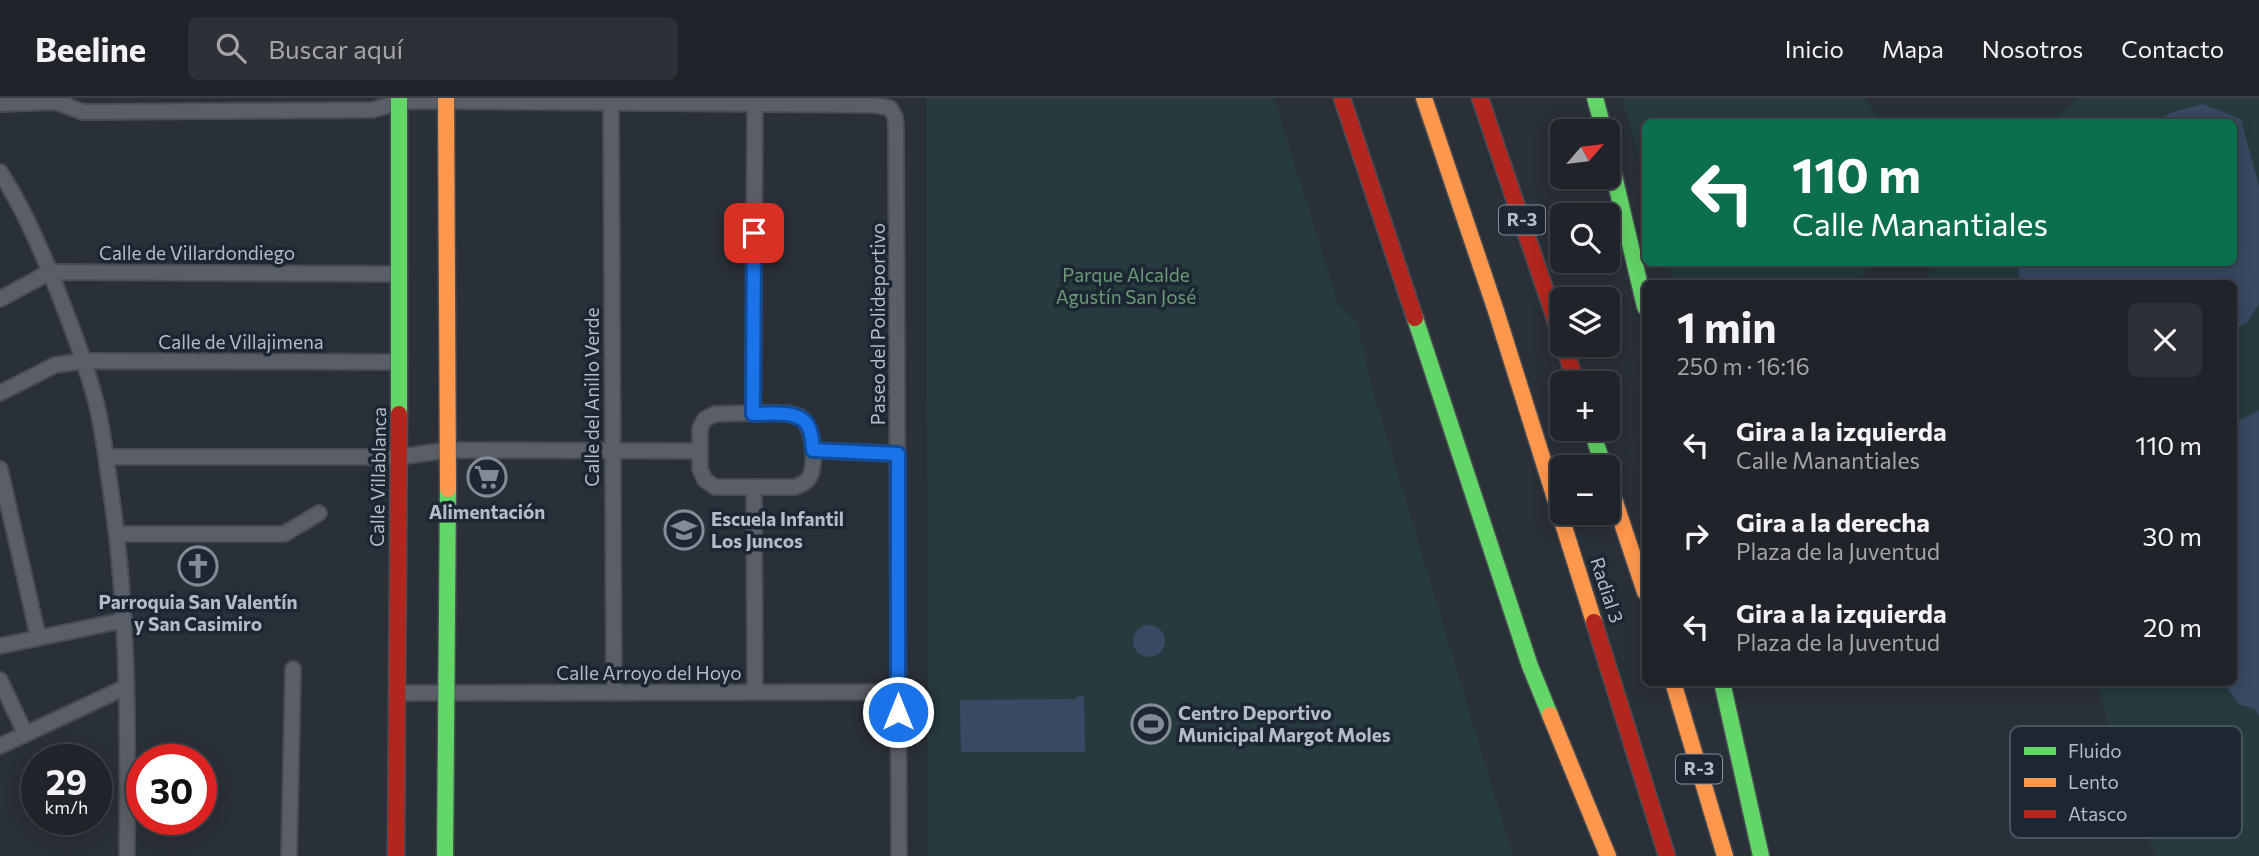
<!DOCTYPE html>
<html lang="es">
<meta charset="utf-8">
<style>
body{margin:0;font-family:Commissioner,sans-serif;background:#2d3036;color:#f1f3f6;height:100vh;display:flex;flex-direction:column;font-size:26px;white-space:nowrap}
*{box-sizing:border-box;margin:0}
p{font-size:23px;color:#a2a4a8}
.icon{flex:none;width:38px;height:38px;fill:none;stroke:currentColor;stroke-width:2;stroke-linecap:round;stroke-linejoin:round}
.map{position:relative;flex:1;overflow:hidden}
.sheet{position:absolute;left:1642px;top:182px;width:595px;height:406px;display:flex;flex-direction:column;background:#20242a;border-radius:10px;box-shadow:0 4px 18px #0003,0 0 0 2px #3d4147}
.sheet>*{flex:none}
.top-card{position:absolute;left:1642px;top:21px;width:595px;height:147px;border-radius:10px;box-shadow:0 4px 18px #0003,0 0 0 2px #3d4147;background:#0b6e4f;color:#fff;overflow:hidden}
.needle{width:46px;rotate:62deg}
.tools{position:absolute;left:1550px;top:21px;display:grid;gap:14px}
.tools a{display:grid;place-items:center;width:70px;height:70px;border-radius:10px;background:#20242a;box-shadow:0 4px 18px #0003,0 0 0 2px #3d4147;font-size:35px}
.speed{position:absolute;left:21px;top:646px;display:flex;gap:14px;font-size:35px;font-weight:700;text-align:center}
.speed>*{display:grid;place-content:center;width:91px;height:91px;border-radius:50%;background:#20242a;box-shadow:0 4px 18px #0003,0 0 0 2px #3d4147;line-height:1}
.speed small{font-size:18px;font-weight:400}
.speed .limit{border:10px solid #d22;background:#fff;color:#111}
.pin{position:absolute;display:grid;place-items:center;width:60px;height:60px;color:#fff;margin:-30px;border-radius:14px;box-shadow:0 4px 10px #0006}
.me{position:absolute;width:77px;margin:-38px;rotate:0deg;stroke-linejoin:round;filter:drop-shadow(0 0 5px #0008)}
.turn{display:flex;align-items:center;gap:24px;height:147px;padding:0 35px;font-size:32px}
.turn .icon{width:91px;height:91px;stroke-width:2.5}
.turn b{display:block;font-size:49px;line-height:60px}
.round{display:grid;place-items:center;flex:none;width:74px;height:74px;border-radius:10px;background:#2d3036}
.overview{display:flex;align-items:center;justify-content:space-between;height:119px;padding:0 35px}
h1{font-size:42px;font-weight:700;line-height:52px}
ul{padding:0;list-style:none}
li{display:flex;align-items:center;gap:21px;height:91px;padding:0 35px}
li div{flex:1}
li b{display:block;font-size:26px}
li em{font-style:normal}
header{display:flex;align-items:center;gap:42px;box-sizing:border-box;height:98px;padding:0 35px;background:#20242a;border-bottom:2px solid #3d4147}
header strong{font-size:33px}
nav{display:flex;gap:38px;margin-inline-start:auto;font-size:24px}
.search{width:490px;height:63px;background:#2d3036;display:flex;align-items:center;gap:18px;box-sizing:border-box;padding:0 24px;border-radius:10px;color:#a2a4a8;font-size:26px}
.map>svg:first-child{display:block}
</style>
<header>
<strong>Beeline</strong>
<div class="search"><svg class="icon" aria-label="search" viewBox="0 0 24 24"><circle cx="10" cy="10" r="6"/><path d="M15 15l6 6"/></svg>Buscar aquí</div>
<nav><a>Inicio</a><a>Mapa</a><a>Nosotros</a><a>Contacto</a></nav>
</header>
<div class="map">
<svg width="2259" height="758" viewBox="0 0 2259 758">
<rect width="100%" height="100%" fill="#2a3038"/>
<g fill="#273a3e">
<path d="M926 0H1274L1338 205 1357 224 1375 300 1513 758H928Z"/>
<path d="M1622 0H1866L1872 12 1885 24H1645V82Z"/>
<path d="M2078 0H2259V88L2241 21 2170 15 2154 24H2050Z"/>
<path d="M1668 165V164L1872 165 1857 186 1673 185Z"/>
<path d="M1933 165H2018L2020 185H1929L1928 178Z"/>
<path d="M2259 206V312L2233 326V232L2247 225Z"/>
<path d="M2095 585H2224L2238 606 2254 611 2259 618V758H2157L2152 750Z"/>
</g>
<g fill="#384963">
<path d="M2203 6 2241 21 2259 88V206L2247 225 2233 231V186L2020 185 2018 165 2233 164V24H2154L2170 15Z"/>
<path d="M2259 312V618L2254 611 2238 606 2224 585 2233 584V326Z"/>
<circle cx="1149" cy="543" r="16"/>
<path d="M1077 598H1084L1085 654H961L960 602 1076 601Z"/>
</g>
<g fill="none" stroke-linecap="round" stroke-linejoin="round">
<g stroke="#484c53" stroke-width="18">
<g id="street">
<path d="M611 3 614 595"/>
<path d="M56 4 83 14 372 12 399 4 422 3 873 7 890 10 895 19 896 30 899 758"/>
<path d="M0 6 56 4 64 0"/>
<path d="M0 74C24 111 42 153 58 194 72 230 86 266 96 304 103 331 106 360 110 388 129 510 128 634 127 758"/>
<path d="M0 201 50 174 400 176"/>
<path d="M0 295 55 267 83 263 400 264"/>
<path d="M753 315C767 316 786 313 798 318 814 324 817 369 809 380 806 385 800 387 795 389H715L705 382 700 371V330L705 321 715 316Z"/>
<path d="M753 315 755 5"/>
<path d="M813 352 898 356"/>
<path d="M106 359H399L448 352 699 353"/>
<path d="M0 371 38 538"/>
<path d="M754 390 755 594"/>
<path d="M117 436H284L319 415"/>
<path d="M0 548 125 522"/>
<path d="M0 582 25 635"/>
<path d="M399 595 898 594"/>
<path d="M0 648 126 589"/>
<path d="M289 758 293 571"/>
</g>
</g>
<g stroke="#484c53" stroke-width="19">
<g id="fast">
<path d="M399 0V316"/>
<path d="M1595 0 1604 33"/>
<path d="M1608 52 1645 209"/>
<path d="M1415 220 1530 568 1550 617"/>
<path d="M1591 331 1604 369"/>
<path d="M1722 584 1761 758"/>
<path d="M445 758 448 391"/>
</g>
</g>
<g stroke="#484c53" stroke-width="19">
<g id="slow">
<path d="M446 0 448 391"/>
<path d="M1424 0 1496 213 1594 524"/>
<path d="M1608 383 1645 494"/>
<path d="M1673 584 1725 758"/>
<path d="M1550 617 1608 758"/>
</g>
</g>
<g stroke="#484c53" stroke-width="19">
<g id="jam">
<path d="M1342 0 1415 220"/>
<path d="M1480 0 1563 244"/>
<path d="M1564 247 1576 285"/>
<path d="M1594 524 1667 758"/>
<path d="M396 758 399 316"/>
</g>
</g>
<use href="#street" stroke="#5a5e66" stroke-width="14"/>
<use href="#fast" stroke="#63d668" stroke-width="16"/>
<use href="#slow" stroke="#ff974d" stroke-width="16"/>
<use href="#jam" stroke="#b3261e" stroke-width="16"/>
</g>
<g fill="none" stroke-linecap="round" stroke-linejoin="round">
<g stroke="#114b97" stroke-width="18">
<path id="route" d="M754 135 753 316C770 316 802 311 809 330 812 336 812 345 813 352L898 356V614"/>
</g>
<use href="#route" stroke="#1a73e8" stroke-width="12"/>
</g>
<defs>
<g id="supermarket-ring" transform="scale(2.0125)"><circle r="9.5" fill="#1d2633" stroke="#848b96" stroke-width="1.5"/><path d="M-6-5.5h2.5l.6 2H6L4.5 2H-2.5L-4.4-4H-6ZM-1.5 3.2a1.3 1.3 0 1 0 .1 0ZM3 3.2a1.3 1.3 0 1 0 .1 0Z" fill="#848b96"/></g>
<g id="school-ring" transform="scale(2.0125)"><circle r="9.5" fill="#1d2633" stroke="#848b96" stroke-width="1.5"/><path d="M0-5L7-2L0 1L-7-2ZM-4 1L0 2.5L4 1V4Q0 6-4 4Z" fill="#848b96"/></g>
<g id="church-ring" transform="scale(2.0125)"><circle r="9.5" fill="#1d2633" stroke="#848b96" stroke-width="1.5"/><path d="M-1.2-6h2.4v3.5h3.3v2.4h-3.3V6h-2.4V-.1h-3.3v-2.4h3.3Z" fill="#848b96"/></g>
<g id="stadium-ring" transform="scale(2.0125)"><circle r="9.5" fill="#1d2633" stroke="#848b96" stroke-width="1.5"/><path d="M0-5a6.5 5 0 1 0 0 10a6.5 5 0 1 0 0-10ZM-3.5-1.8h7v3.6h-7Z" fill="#848b96"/></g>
</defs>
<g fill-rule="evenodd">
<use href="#supermarket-ring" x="487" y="379"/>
<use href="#school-ring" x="684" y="432"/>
<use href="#church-ring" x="198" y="468"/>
<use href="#stadium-ring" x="1151" y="626"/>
</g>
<g text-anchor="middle" stroke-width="7" stroke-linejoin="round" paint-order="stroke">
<g fill="#1d2633" stroke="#878f9c" stroke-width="2">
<rect x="1499" y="107.5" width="46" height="29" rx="5"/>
<rect x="1676" y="656.5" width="46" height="29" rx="5"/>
</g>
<g font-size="18" font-weight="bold" fill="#b4bcc9">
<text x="1522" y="128">R-3</text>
<text x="1699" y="677">R-3</text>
</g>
<g font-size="19" fill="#b4bcc9" stroke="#1d2633">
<text x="197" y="162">Calle de Villardondiego</text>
<text transform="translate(878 226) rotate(-90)" y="7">Paseo del Polideportivo</text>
<text x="241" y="251">Calle de Villajimena</text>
<text transform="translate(592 299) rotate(-90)" y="7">Calle del Anillo Verde</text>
<text transform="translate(378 379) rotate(-89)" y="7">Calle Villablanca</text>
<text transform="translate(1607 492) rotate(72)" y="7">Radial 3</text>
<text x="649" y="582">Calle Arroyo del Hoyo</text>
</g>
<g font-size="19" fill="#6b9a76" stroke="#1d2633">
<text x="1126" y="184">Parque Alcalde<tspan x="1126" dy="22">Agustín San José</tspan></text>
</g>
<g font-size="19" font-weight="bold" fill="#b4bcc9" stroke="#1d2633">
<text x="487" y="421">Alimentación</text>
<text x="711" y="428" text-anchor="start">Escuela Infantil<tspan x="711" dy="22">Los Juncos</tspan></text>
<text x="198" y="511">Parroquia San Valentín<tspan x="198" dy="22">y San Casimiro</tspan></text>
<text x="1178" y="622" text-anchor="start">Centro Deportivo<tspan x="1178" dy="22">Municipal Margot Moles</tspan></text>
</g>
</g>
<rect x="2010" y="628" width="232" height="112" rx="10" fill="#1d2633" stroke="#4a5360" stroke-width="2"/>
<rect x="2024" y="649" width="32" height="8" fill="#63d668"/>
<rect x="2024" y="680" width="32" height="9" fill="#ff974d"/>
<rect x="2024" y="712" width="32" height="8" fill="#b3261e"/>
<g font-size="19" fill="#b4bcc9">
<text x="2068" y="660">Fluido</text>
<text x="2068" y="691">Lento</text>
<text x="2068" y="723">Atasco</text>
</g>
</svg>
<div class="tools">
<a><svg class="needle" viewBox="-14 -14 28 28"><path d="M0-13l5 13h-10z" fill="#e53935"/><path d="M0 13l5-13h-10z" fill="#a2a4a8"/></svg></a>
<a><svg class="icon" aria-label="search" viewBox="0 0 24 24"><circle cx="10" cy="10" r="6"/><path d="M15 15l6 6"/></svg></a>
<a><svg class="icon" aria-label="layers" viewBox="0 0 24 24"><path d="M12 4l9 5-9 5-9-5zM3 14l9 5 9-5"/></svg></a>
<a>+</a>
<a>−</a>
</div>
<div class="speed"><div>29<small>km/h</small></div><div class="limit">30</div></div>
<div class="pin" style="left:754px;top:135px;background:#d93025"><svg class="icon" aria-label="arrive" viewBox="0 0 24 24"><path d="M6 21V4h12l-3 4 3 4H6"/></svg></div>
<svg class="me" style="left:898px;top:614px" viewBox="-20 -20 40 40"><circle r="17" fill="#1a73e8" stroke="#fff" stroke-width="3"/><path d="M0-11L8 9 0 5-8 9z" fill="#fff"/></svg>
<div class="top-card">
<div class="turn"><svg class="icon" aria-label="left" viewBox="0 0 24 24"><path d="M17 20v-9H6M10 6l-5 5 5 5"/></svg><div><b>110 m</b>Calle Manantiales</div></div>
</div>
<section class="sheet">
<div class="overview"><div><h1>1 min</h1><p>250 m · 16:16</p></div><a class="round"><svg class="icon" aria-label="close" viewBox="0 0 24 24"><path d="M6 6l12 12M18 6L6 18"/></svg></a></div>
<ul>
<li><svg class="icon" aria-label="left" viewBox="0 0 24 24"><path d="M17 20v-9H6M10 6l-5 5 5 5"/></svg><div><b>Gira a la izquierda</b><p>Calle Manantiales</p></div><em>110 m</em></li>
<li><svg class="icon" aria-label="right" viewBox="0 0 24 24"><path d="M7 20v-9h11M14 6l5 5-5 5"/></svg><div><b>Gira a la derecha</b><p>Plaza de la Juventud</p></div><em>30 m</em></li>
<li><svg class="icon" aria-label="left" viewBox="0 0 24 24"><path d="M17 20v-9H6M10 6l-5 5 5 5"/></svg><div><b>Gira a la izquierda</b><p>Plaza de la Juventud</p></div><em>20 m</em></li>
</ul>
</section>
</div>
